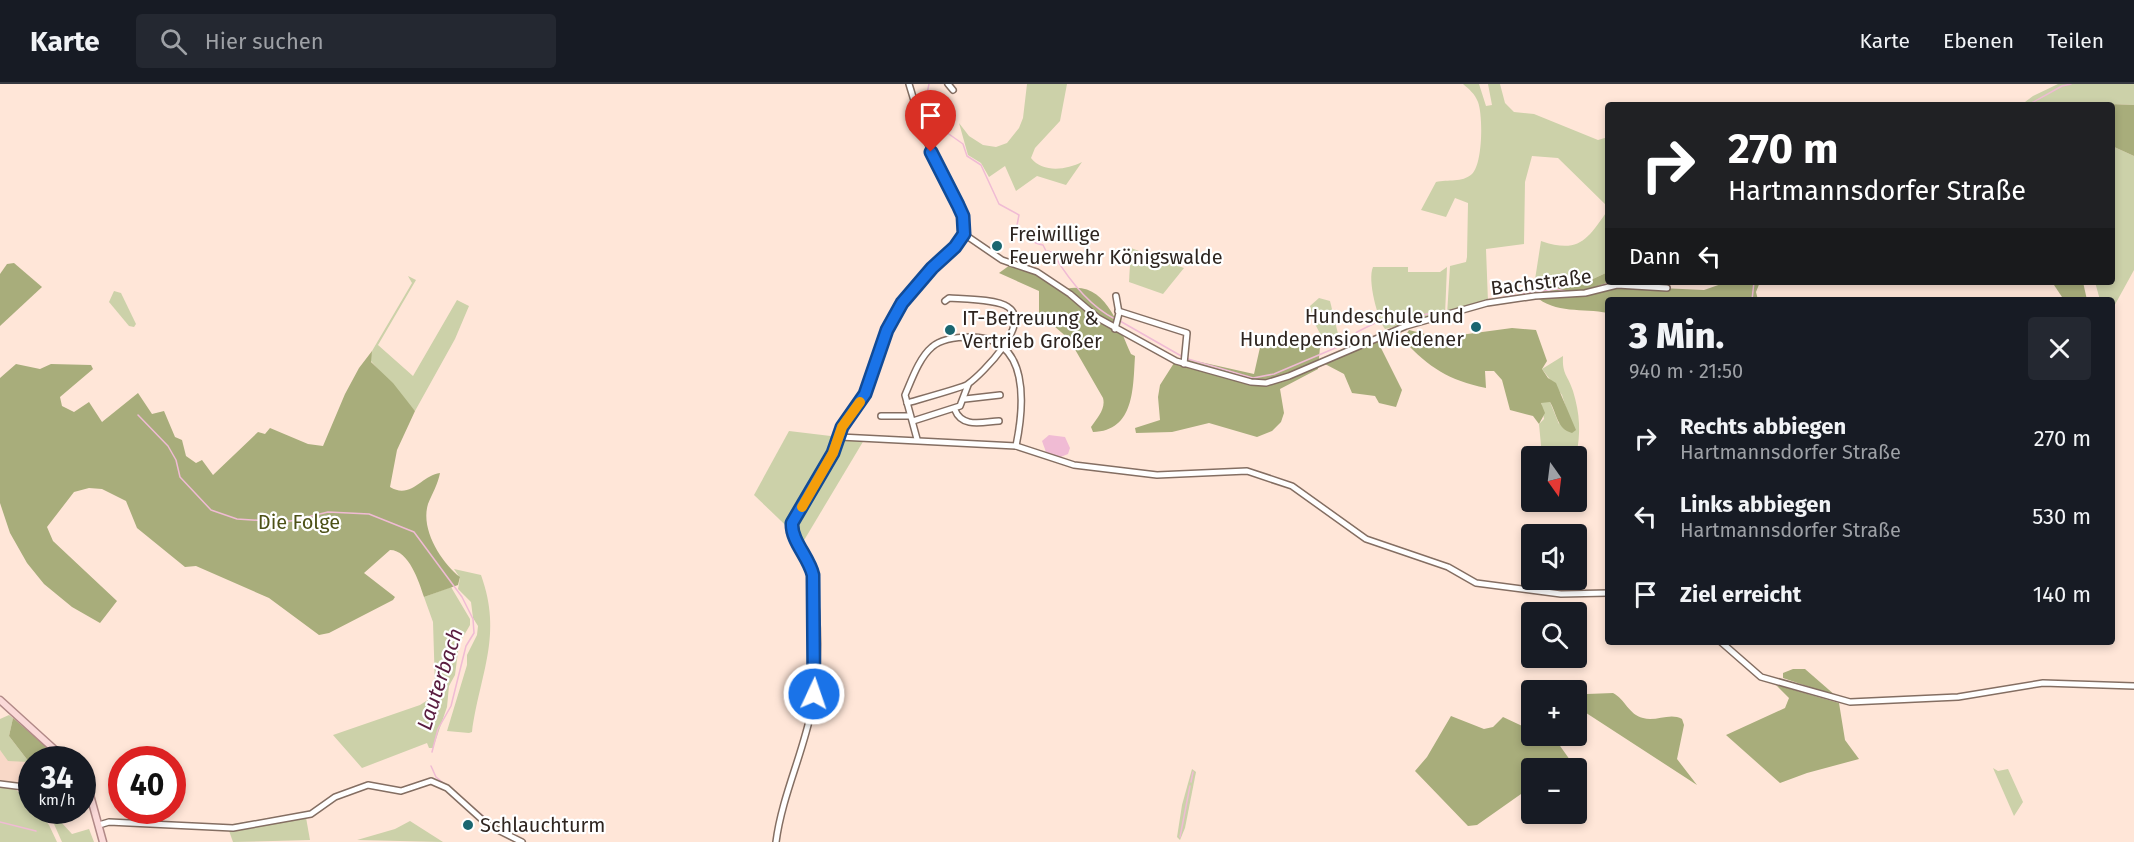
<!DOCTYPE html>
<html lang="de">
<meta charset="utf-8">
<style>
body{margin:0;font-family:"Fira Sans",sans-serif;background:#242831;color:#f1f3f6;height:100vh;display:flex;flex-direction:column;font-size:22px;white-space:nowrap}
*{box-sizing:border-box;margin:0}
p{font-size:20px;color:#9ea1a6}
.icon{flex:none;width:33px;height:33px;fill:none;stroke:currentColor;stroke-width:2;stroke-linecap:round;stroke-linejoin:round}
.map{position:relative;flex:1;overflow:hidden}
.side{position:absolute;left:1605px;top:213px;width:510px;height:348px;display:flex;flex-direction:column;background:#171b24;border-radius:6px;box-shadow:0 3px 9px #0003}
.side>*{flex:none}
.hud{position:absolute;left:1605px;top:18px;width:510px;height:183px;border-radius:6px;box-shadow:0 3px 9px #0003;background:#202124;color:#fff;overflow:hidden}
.needle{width:39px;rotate:166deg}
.controls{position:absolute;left:1521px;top:362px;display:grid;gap:12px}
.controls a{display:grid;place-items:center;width:66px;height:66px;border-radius:6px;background:#171b24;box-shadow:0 3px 9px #0003;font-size:30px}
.speed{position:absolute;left:18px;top:662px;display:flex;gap:12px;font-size:30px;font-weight:700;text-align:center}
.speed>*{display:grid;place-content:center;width:78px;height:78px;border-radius:50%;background:#171b24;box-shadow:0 3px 9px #0003;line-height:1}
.speed small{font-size:15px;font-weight:400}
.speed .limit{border:9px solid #d22;background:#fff;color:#111}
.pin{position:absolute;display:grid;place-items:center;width:51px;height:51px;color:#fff;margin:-62px -26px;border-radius:50% 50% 50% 0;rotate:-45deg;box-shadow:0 0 6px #0007}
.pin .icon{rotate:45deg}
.me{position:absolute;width:66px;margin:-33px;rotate:3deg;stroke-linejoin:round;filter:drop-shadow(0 0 4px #0008)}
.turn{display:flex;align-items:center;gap:21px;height:126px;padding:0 24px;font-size:27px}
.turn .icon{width:78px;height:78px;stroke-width:2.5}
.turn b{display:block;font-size:42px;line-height:51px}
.then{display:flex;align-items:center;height:57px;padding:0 24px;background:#0003;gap:12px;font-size:22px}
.round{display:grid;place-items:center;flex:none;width:63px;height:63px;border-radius:6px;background:#242831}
.head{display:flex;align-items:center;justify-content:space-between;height:102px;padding:0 24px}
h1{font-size:36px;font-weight:800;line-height:45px}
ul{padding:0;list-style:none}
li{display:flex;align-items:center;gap:18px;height:78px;padding:0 24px}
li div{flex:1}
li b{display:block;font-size:22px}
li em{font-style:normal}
header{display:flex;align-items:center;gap:36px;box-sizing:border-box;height:84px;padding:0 30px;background:#171b24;border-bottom:2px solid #363941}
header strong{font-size:28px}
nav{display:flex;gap:33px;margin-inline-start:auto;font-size:21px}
.search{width:420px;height:54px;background:#242831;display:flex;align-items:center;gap:15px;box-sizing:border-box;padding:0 21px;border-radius:6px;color:#9ea1a6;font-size:22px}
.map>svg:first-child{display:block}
</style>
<header>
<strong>Karte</strong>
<div class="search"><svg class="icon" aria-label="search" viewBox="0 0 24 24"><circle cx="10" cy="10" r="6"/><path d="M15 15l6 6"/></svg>Hier suchen</div>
<nav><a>Karte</a><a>Ebenen</a><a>Teilen</a></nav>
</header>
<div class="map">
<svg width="2134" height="758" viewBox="0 0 2134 758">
<rect width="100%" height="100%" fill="#ffe6d8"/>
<path fill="#f8d8c7" d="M0 666 9 677 32 675 31 701 0 697Z"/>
<g fill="#ccd1a9">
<path d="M1027 0H1067L1060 37 1035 64 1031 74C1043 89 1066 86 1082 78L1066 101 1037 92 1016 107 1005 82 989 93 981 79 968 71 959 39 969 52 983 61 996 63 1007 59 1019 44 1023 34Z"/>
<path d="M1463 0H1479L1486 22 1492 21 1488 0H1500L1505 19 1514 28 1534 30 1598 56 1608 53V123L1558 74 1532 72 1525 98 1524 160 1486 165 1488 218 1447 231 1450 182 1466 178 1467 173 1468 119 1455 114 1446 133 1421 126 1436 98C1448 95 1462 99 1472 90 1483 80 1483 31 1478 18 1475 10 1469 5 1463 0Z"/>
<path d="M2058 0H2134V21L2062 18 2059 21H2021L2033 12Z"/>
<path d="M2112 62 2134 72V186L2112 226V216H2100L2095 198H2112Z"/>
<path d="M1608 126V188L1582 200 1534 202 1541 157C1579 170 1587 156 1608 126Z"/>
<path d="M1131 164 1184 184 1163 210 1129 198Z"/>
<path d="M1373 183H1408V188H1440L1447 183 1445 231 1385 245C1378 236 1367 196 1373 183Z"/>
<path d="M408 192 416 196 378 261 413 292 457 216 469 222 455 255 415 327 370 276 372 267 412 199Z"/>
<path d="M114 207 121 209 136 240 134 243 129 242 109 218Z"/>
<path d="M1319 214 1330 217 1340 258 1326 261 1314 238 1310 222Z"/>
<path d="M1563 272C1562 291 1568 291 1573 307 1580 330 1581 349 1576 372H1542L1539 340 1544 335 1541 318H1550L1559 340 1567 327 1562 311 1542 285Z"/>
<path d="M789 347 864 356 803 458 754 411Z"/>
<path d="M454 485 481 491C503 552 480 589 472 648L469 649 447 647 467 581V571L477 551 478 542 473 534 471 518 458 505 460 494Z"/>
<path d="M451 503 470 535V541L459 560 455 591 449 602 447 623 433 664H429L427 659 362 684 333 651 420 621 434 612 432 610 435 602 433 538 424 513Z"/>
<path d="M9 631 13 634 9 652 29 678 8 677 0 666V635Z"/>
<path d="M1993 684 1998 687 2008 685 2023 718 2014 732Z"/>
<path d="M1192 685 1196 688 1185 744 1180 756 1177 753 1182 721Z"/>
<path d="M0 702 15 705 31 719 32 726H37L49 741 57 758H0Z"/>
<path d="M305 728 310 756 233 758 227 741Z"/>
<path d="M60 737 72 750 89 745 94 758H62L54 740Z"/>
<path d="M410 737 443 758 357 756 395 745Z"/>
</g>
<g fill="#a8ad7b">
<path d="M2062 18 2134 21V72L2112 62V21H2059Z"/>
<path d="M14 179 42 203 0 242V190L7 180Z"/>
<path d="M1010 181 1033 183 1066 205C1106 196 1118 242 1131 270L1135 272C1133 303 1135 347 1093 348L1091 343C1097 334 1106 325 1103 314L1069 255 1039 229V207L999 189Z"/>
<path d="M1608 188V198H1619L1617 202 1704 206 1727 198H1760L1756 208 1758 216H1608V229C1583 224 1555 230 1535 212L1534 202 1582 200Z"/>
<path d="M2052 198H2083L2087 216H2064Z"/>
<path d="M1512 244 1536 246 1547 277 1542 285 1548 294 1556 299 1576 346 1572 349C1557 345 1557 330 1550 318L1541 319 1545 329 1539 340 1533 332 1510 326 1502 296 1494 287H1485L1486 304C1448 296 1430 284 1403 256L1409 246 1429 251H1460Z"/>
<path d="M1276 252 1289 254 1297 262 1312 259 1320 263 1318 285 1280 305 1284 329 1281 338 1272 347 1257 353 1209 339 1172 348 1136 349 1135 344 1160 336 1158 313 1160 301 1174 279 1187 275 1254 290 1261 259Z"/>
<path d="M1376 254 1402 306 1396 323 1379 319 1375 312 1352 309 1344 290 1325 280 1328 273Z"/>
<path d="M372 267 371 278 393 299 415 327 397 366 390 403C411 416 422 391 440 389 438 400 432 410 428 420 420 446 442 479 460 493L458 501 424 513C419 498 409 466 390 466L364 489 395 513 393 516 329 549 319 551 269 514 196 482 185 483 137 444 126 417 102 405 89 404 74 408 47 443 53 457 117 517 100 539 72 523 44 500 27 479 10 449 0 419V294L16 280 40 285 51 280 91 281 93 285 60 313 62 322 74 328 89 318 102 338 138 309 152 330 164 327 175 353 182 356 186 372 196 379 202 376 213 391 258 348 265 350 270 344 308 360 323 362 345 310 359 284Z"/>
<path d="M1793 585H1805L1836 612 1783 594V589Z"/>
<path d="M1776 601 1839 619 1845 656 1859 675 1807 689 1780 699 1726 651 1785 624 1789 614Z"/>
<path d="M1613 609C1625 615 1629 631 1643 634 1656 638 1670 628 1682 635L1684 641 1677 675 1697 701 1577 623V618L1587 610Z"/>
<path d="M1451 632 1484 645 1493 643 1503 633 1531 646 1532 651 1553 652 1570 676 1572 684H1532L1531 703 1477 741 1468 742 1415 687 1427 673Z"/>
<path d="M13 634 56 671 61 675 34 673 29 678 9 652Z"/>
</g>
<path fill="#f0bbd4" d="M1049 351 1065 353 1070 364 1068 370 1058 374 1046 368 1042 357Z"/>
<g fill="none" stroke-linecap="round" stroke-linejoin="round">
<g stroke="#f0bbd4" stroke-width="1.5">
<path d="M929 0 923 28 933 36"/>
<path d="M2028 21 2062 2 2071 0"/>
<path d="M939 39 946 48 963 60 967 72 981 81 999 120 1019 131 1017 141C1023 150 1031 159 1043 161L1046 167 1052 168C1067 193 1089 222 1115 235"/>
<path d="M1591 205 1612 198"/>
<path d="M1522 210 1557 205 1568 208"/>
<path d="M1752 216 1754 198"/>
<path d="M1486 217 1515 211"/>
<path d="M1383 236C1407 235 1429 229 1453 226"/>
<path d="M1120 237 1183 273"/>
<path d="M1188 275 1253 294 1274 290 1347 259 1357 248 1377 238"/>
<path d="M138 331 168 362 176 376 180 393 211 426 237 435 268 437H291L328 428 369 430 414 448 462 513 473 535 474 549 466 562 451 622 438 645 432 668"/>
<path d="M431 682 436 693 493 740"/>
<path d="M1191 698 1193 688"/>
<path d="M0 738 36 747"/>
<path d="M1180 753 1190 702"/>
</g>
<g stroke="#846e62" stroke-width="8">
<g id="minor">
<path d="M948 0 953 6"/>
<path d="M964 150 1002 176 1037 188 1070 210 1098 234 1176 277 1251 298 1266 299 1289 292 1406 242 1487 219 1535 212 1585 209 1617 201 1667 204"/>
<path d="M1118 227 1187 249 1184 280"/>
<path d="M1115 245 1119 229 1116 212"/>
<path d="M965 315 1000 311"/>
<path d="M907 319C917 316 965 303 968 300 982 290 1033 239 1008 223 997 215 963 215 949 214L945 217"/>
<path d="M955 326C962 344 982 338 999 337"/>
<path d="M881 332H909"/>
<path d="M913 337 960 322 968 301"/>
<path d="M840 353 1016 362 1074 381 1157 391 1247 387 1292 402 1366 455 1448 483 1476 499 1561 510 1608 509"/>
<path d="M917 355 905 311C912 295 919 274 932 263 942 254 959 253 971 253 1031 253 1024 323 1016 362"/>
<path d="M1721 558 1761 593 1850 618 1958 613 2043 599 2134 602"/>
<path d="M0 700 32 704"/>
<path d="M99 741 109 738 233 744 311 730 335 713 368 701 401 707 431 697 447 704 488 741 522 758"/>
<path d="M776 758C782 712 803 670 812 624 820 582 818 533 813 491 809 473 790 457 792 439L833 369 840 353 841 343 865 310 887 246 902 219 931 184 955 163 964 150 958 121 926 56 909 0"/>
</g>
</g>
<g stroke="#b18987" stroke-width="9">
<g id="major">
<path d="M0 616 65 675"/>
<path d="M82 694 90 711 103 758"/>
</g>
</g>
<use href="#minor" stroke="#fff" stroke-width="5"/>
<use href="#major" stroke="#fad9d8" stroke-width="6"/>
</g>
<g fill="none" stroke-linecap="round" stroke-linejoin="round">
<g stroke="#114b97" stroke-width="15">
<path id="route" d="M814 610 813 491C809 473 791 457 792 439L833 369 842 343 865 310 887 246 902 219 932 184 955 163 964 150 963 132 958 121 931 68"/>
</g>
<use href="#route" stroke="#1a73e8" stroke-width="10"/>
<path stroke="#f59e0b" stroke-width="10" d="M802 423 833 369 842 343 860 318"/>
</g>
<g fill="#1a6670" stroke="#fff" stroke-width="2">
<circle cx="997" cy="162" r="6"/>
<circle cx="1476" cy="243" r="6"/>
<circle cx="950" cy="246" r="6"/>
<circle cx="468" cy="741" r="6"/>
</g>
<g text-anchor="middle" stroke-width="4.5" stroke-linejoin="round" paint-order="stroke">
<g font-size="20" fill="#2e2520" stroke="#fff" text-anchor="start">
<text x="1009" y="157">Freiwillige<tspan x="1009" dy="23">Feuerwehr Königswalde</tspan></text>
<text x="1464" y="239" text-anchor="end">Hundeschule und<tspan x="1464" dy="23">Hundepension Wiedener</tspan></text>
<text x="962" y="241">IT-Betreuung &amp;<tspan x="962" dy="23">Vertrieb Großer</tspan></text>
<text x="480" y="748">Schlauchturm</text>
</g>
<g font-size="20" fill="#2e2520" stroke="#fff">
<text transform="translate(1541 198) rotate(-7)" y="7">Bachstraße</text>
</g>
<g font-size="20" fill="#4d5117" stroke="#fff">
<text x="299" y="445">Die Folge</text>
</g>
<g font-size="21" font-style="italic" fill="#591c3f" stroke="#fff">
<text transform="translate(440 595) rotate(-72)" y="7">Lauterbach</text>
</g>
</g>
</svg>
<div class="controls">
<a><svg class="needle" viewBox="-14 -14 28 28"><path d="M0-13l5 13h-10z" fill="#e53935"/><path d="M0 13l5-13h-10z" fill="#9ea1a6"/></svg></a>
<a><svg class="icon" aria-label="sound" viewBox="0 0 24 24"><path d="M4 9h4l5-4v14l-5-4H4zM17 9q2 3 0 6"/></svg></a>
<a><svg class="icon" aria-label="search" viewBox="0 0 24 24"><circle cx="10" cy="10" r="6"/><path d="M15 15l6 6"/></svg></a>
<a>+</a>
<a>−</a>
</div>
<div class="speed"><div>34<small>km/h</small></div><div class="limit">40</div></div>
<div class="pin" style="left:931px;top:68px;background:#d93025"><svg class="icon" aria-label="arrive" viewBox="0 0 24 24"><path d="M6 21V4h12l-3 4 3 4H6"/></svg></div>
<svg class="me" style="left:814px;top:610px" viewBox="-20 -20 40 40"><circle r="17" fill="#1a73e8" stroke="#fff" stroke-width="3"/><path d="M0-11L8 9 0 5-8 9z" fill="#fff"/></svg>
<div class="hud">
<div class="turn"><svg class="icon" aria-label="right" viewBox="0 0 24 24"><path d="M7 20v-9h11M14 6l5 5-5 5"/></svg><div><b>270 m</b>Hartmannsdorfer Straße</div></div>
<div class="then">Dann<svg class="icon" aria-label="left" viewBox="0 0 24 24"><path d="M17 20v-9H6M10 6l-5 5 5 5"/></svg></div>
</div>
<section class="side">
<div class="head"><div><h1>3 Min.</h1><p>940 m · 21:50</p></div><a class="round"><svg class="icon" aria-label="close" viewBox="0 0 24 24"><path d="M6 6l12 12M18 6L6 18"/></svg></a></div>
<ul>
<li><svg class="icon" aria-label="right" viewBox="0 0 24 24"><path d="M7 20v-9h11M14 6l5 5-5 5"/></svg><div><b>Rechts abbiegen</b><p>Hartmannsdorfer Straße</p></div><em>270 m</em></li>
<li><svg class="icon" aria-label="left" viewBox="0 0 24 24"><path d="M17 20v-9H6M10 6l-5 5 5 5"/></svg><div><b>Links abbiegen</b><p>Hartmannsdorfer Straße</p></div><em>530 m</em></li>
<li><svg class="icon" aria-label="arrive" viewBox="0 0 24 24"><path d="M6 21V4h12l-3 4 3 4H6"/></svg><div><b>Ziel erreicht</b></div><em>140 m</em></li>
</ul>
</section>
</div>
